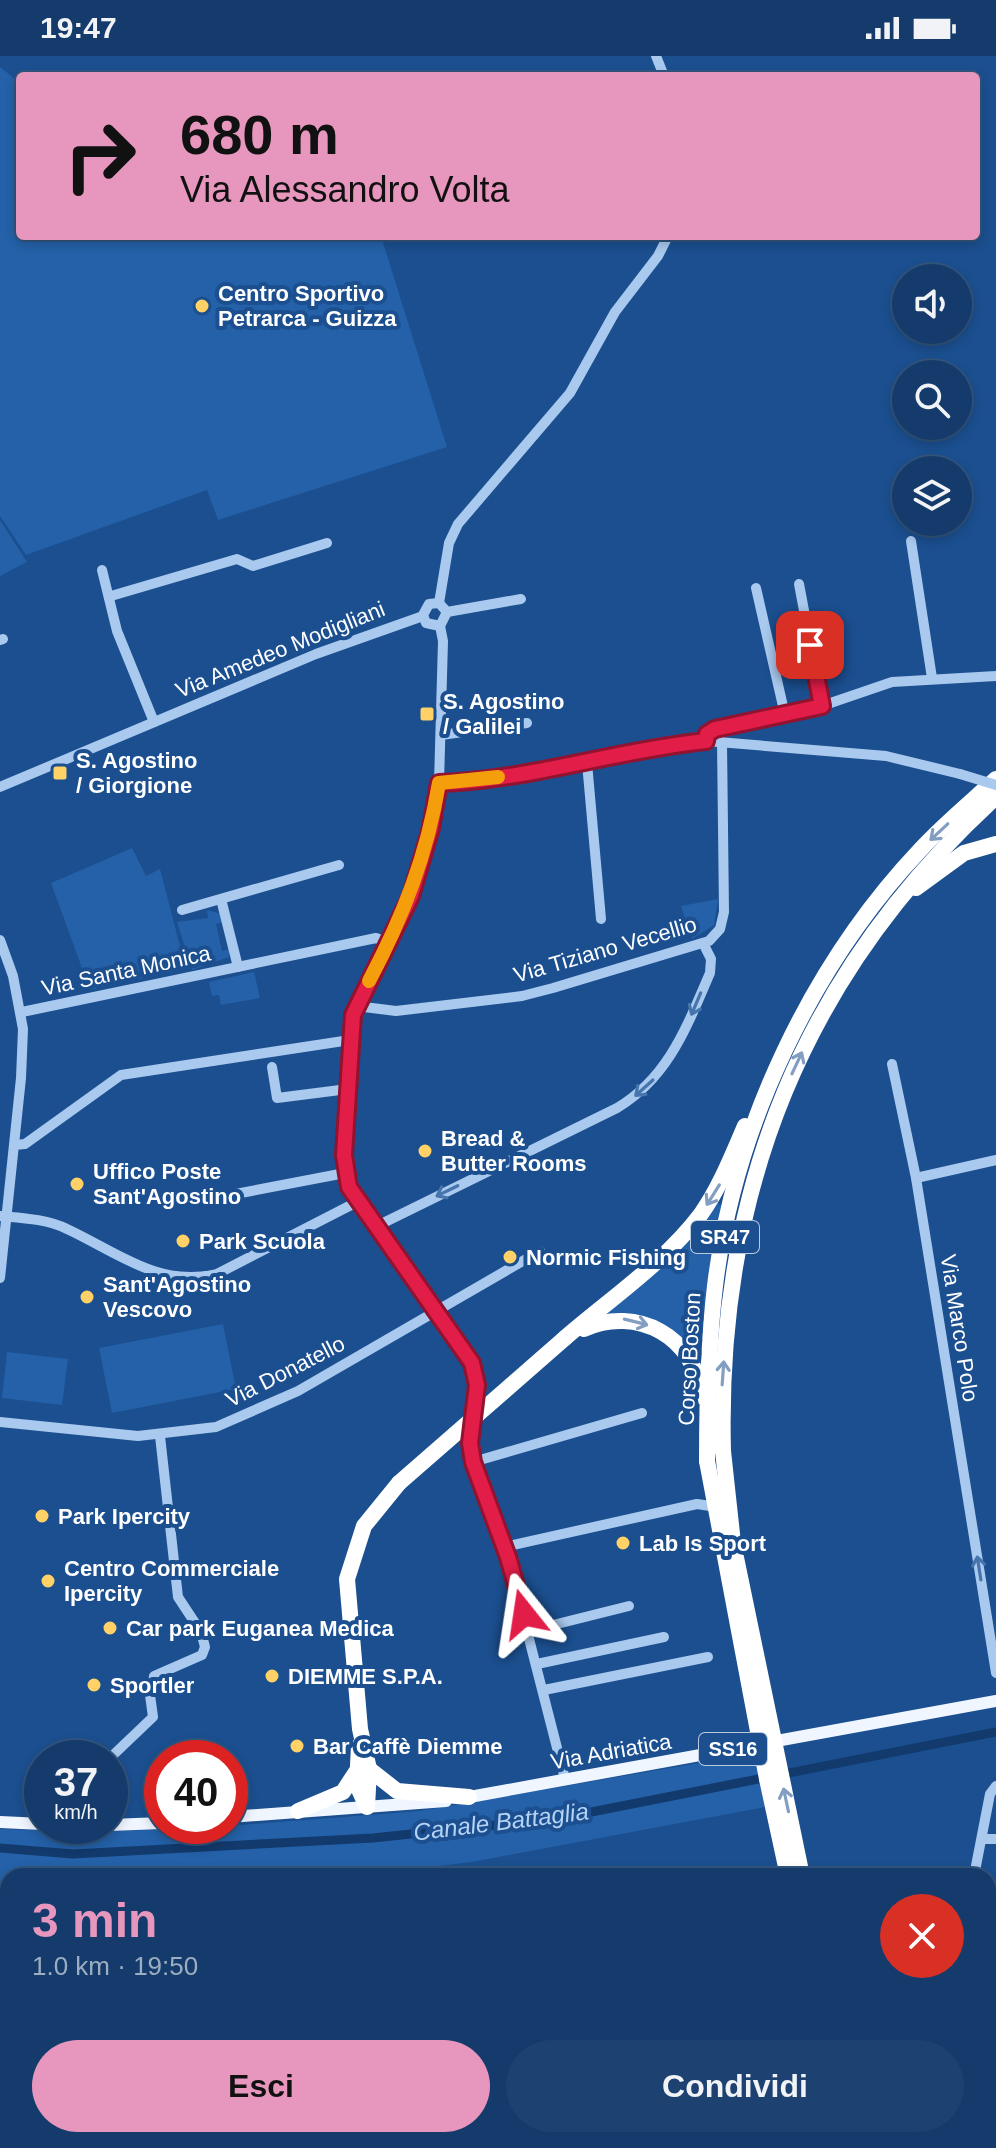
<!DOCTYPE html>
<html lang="it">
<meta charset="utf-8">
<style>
body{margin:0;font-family:Arial,sans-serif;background:#1d4271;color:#f1f3f6;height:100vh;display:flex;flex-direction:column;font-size:30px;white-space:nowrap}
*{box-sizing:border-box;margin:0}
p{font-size:26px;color:#9dadc1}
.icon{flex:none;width:44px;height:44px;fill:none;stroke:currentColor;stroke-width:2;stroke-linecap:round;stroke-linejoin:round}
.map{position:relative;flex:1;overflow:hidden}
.details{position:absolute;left:0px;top:1812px;width:996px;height:280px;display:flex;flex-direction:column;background:#143b6b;border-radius:24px 24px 0 0;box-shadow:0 4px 12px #0003,0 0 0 2px #33557e}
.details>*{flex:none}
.hud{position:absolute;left:16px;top:16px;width:964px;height:168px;border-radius:8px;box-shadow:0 4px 12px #0003,0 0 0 2px #33557e;background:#e797bd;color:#111;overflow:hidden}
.buttons{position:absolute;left:892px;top:208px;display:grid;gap:16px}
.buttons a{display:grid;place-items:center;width:80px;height:80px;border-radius:50%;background:#143b6b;box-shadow:0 4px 12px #0003,0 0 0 2px #33557e;font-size:40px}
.speed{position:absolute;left:24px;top:1684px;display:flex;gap:16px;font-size:40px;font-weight:700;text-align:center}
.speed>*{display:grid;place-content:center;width:104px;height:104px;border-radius:50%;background:#143b6b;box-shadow:0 4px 12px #0003,0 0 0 2px #33557e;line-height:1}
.speed small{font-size:20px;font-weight:400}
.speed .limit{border:12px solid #d22;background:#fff;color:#111}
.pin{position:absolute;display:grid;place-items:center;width:68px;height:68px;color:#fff;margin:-34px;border-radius:16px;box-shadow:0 4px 12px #0006}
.me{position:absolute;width:88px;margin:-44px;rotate:345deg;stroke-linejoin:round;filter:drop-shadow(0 0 6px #0008)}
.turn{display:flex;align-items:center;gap:28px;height:168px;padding:0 32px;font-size:36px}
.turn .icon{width:104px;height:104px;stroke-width:2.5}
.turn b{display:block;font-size:56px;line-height:68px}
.round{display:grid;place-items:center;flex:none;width:84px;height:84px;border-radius:42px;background:#1d4271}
.head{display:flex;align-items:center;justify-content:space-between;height:136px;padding:0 32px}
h1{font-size:48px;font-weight:700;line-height:60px;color:#e797bd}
.button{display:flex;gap:16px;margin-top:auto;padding:16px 32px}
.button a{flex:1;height:92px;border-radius:48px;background:#e797bd;color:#111;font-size:32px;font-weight:700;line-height:92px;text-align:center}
.button a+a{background:#1d4271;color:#f1f3f6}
.status{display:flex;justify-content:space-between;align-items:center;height:56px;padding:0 40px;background:#143b6b;direction:ltr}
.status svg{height:22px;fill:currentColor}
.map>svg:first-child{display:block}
</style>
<div class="status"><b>19:47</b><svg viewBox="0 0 49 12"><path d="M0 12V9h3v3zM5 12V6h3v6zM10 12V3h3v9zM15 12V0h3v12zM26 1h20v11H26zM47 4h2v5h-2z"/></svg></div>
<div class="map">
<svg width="996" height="2092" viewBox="0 0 996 2092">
<rect width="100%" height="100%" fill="#1b4f8f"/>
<g fill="#2461a8">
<path d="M0 11 20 27V180H381L447 391 218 464 207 434 26 499 0 460Z"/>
<path d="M0 464 27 506 0 520Z"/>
<path d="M132 792 146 820 160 813 186 913 90 934 51 827Z"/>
<path d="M718 843 714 869 692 883 681 850Z"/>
<path d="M207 854 221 858 222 866 216 868 222 895 229 893V901L192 914 177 866 208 862Z"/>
<path d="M254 916 260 942 221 949 219 939 212 940 209 926Z"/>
<path d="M714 1144 722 1150 707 1228 698 1311 655 1265 567 1281Z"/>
<path d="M223 1268 236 1333 112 1357 99 1292Z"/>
<path d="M7 1296 68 1303 62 1349 2 1342Z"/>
<path d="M757 1697 770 1750 472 1806 422 1812 283 1820H8V1829H0V1773L91 1776 201 1772 420 1755Z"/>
</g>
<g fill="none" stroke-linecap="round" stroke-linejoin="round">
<path stroke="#123a6d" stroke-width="9" d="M0 1792 73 1798 373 1782 561 1762 996 1676"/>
<g stroke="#a9c9ee" stroke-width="10">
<path d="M656 0 664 20"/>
<path d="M911 485 932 622"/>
<path d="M102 514 117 575 154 666"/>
<path d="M799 528 822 650"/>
<path d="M756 532 785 659"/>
<path d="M111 540 237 503 253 510 327 487"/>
<path d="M439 547 449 487 458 468 570 337 615 256 658 200 668 180"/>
<path d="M447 556 521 543"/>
<path d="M440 570 426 567 423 559 429 548 439 547 447 556 440 570 443 585 439 727 431 772 411 840 353 962 344 1099 345 1117 357 1146 472 1307 477 1329 470 1387 473 1406 508 1501 565 1723"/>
<path d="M0 584 3 583"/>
<path d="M441 679 527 667"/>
<path d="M706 685 707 678 715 673 813 653 892 626 996 620"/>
<path d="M587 707 601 863"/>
<path d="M439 727 567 711 706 685 886 700 960 718"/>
<path d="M0 731 316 598 423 560"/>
<path d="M221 843 238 911"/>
<path d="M182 854 339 809"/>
<path d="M0 884 13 920 23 973 21 1022 0 1222"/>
<path d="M356 950 396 955 522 940 553 932 709 885 720 873 724 856 722 686"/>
<path d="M22 956 376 882 389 887"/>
<path d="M892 1008 916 1122 996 1617"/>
<path d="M272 1011 277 1042 348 1033"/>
<path d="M14 1089 25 1088 121 1019 350 984"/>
<path d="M916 1122 996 1104"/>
<path d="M225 1140 345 1117"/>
<path d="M0 1160C22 1162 47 1163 67 1173 117 1196 158 1232 217 1218L357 1146"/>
<path d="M375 1171 617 1052C669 1021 687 970 710 917L711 903 703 887"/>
<path d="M0 1366 138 1380 216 1371 298 1335 540 1195"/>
<path d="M473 1406 642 1357"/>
<path d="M504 1491 697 1448 717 1451"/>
<path d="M529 1575 629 1550"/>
<path d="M537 1608 664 1581"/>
<path d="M544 1634 708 1601"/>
<path d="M110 1702 153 1661 150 1639 154 1620 202 1599 205 1591 201 1576 178 1541 160 1380"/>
<path d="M982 1783H996"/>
<path d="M974 1820 990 1738 996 1730"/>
<path d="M988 1860 996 1857"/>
<path d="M988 1888 996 1892"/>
<path d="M0 1893 8 1892"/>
<path d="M0 1985 8 1984"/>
<path d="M0 2063 8 2064"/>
<path d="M110 2084 112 2092"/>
<path d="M666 2084 670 2092"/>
<path d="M780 2092 783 2084"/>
</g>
<g stroke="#f0f6ff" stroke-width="12">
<path d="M464 1742 996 1645"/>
<path d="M230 1761 446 1745"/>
<path d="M0 1766 42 1768"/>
<path d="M110 1769 162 1767"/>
</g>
<g stroke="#fff" stroke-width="16">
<path d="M916 832 964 797 996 788"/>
<path d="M584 1273C636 1249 697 1281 700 1340"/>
<path d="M565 1282C610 1243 665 1206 701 1158 720 1131 732 1100 745 1070"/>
<path d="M723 1395C716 1135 803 917 996 741"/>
<path d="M707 1405C707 1347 708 1288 715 1230 734 1072 812 908 921 793 944 768 971 746 996 723"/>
<path d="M359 1690 357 1729 366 1749"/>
<path d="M369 1713 397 1735 469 1741"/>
<path d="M767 1723 788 1820"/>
<path d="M367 1751 369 1713 360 1673 347 1523 364 1470 399 1427"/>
<path d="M298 1755 343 1736 356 1716"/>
<path d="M988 1904V2022"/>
<path d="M685 2084 689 2092"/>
<path d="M697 2084 701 2092"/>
<path d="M846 2084 848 2092"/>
<path d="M865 2084 867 2092"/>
<path d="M986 2092V2084"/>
</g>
<path stroke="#a9c9ee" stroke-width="10" d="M960 718 996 729"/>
<g stroke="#fff" stroke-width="16">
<path d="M723 1395 733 1487 802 1820"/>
<path d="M707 1405 767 1723"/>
<path d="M399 1427 565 1282"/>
</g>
</g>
<defs><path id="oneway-shaft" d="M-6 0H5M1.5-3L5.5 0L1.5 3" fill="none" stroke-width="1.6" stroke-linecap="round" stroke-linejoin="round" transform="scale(2)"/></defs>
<g stroke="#829ec1">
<use href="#oneway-shaft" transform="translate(939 776) rotate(137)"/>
<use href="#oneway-shaft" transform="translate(797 1007) rotate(-65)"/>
<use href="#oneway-shaft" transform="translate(713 1139) rotate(122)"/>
<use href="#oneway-shaft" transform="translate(636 1266) rotate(14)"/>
<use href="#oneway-shaft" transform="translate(723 1317) rotate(-86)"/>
<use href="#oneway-shaft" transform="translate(786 1744) rotate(-102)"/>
</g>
<g stroke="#4674ac">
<use href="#oneway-shaft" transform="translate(696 948) rotate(113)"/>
<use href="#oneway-shaft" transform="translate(644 1032) rotate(138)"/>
<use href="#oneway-shaft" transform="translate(447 1135) rotate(154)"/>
<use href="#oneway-shaft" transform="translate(979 1512) rotate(-99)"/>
</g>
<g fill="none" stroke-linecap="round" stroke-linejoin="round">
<g stroke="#92132f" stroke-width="20">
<path id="route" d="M524 1558 508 1501 473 1406 470 1387 477 1329 472 1307 349 1131 344 1099 353 959 411 840 431 772 439 727C530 724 616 694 706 685L707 678 715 673 822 650 810 589"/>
</g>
<use href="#route" stroke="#e11d48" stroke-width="14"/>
<path stroke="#f59e0b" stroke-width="14" d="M369 925C403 861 427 799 439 727L498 721"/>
</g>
<g fill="#ffd166" stroke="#1b4f8f" stroke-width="3">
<circle cx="202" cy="250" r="8"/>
<rect x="419" y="650" width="16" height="16" rx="4"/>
<rect x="52" y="709" width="16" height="16" rx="4"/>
<circle cx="425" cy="1095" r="8"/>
<circle cx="77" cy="1128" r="8"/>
<circle cx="183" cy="1185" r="8"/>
<circle cx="510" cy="1201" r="8"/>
<circle cx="87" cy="1241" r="8"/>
<circle cx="42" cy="1460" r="8"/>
<circle cx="623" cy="1487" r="8"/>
<circle cx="48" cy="1525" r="8"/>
<circle cx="110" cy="1572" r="8"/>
<circle cx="272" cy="1620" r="8"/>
<circle cx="94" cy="1629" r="8"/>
<circle cx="297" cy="1690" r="8"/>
</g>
<g text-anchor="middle" stroke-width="8" stroke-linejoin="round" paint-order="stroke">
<g fill="#1b4f8f" stroke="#bbcadd" stroke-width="2">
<rect x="691" y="1165" width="68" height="32" rx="6"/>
<rect x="699" y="1677" width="68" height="32" rx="6"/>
</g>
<g font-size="20" font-weight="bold" fill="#fff">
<text x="725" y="1188">SR47</text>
<text x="733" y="1700">SS16</text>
</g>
<g font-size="22" font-weight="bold" fill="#fff" stroke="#1b4f8f" text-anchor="start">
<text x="218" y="245">Centro Sportivo<tspan x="218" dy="25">Petrarca - Guizza</tspan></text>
<text x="443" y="653">S. Agostino<tspan x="443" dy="25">/ Galilei</tspan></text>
<text x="76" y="712">S. Agostino<tspan x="76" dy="25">/ Giorgione</tspan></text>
<text x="441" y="1090">Bread &amp;<tspan x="441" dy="25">Butter Rooms</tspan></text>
<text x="93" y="1123">Uffico Poste<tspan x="93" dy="25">Sant'Agostino</tspan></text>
<text x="199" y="1193">Park Scuola</text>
<text x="526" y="1209">Normic Fishing</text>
<text x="103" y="1236">Sant'Agostino<tspan x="103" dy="25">Vescovo</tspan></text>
<text x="58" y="1468">Park Ipercity</text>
<text x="639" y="1495">Lab Is Sport</text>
<text x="64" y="1520">Centro Commerciale<tspan x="64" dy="25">Ipercity</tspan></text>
<text x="126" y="1580">Car park Euganea Medica</text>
<text x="288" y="1628">DIEMME S.P.A.</text>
<text x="110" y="1637">Sportler</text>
<text x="313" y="1698">Bar Caffè Diemme</text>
</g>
<g font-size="22" fill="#fff" stroke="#1b4f8f">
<text transform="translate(280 593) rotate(-22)" y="8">Via Amedeo Modigliani</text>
<text transform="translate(605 893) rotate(-16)" y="8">Via Tiziano Vecellio</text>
<text transform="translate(126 914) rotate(-12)" y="8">Via Santa Monica</text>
<text transform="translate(960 1272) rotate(81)" y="8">Via Marco Polo</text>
<text transform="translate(689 1303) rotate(-87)" y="8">Corso Boston</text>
<text transform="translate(285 1315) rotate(-27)" y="8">Via Donatello</text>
<text transform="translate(611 1695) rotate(-10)" y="8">Via Adriatica</text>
</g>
<g font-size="24" font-style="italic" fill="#b5d3f5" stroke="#1b4f8f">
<text transform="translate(501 1766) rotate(-7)" y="8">Canale Battaglia</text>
</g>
</g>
</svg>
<div class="buttons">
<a><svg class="icon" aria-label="sound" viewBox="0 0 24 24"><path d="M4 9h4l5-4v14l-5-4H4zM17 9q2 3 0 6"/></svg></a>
<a><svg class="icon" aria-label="search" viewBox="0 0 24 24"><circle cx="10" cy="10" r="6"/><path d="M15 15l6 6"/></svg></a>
<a><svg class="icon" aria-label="layers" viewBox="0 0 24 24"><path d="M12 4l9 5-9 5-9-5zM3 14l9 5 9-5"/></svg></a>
</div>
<div class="speed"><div>37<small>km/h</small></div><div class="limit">40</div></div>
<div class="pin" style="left:810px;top:589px;background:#d93025"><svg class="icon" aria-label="arrive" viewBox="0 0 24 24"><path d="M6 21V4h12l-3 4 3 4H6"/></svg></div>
<svg class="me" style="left:524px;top:1558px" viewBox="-20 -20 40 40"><path d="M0-17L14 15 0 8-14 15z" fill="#e11d48" stroke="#fff" stroke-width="4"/></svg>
<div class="hud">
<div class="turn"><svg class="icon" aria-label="right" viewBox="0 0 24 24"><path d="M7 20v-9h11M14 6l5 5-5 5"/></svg><div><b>680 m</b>Via Alessandro Volta</div></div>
</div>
<section class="details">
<div class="head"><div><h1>3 min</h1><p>1.0 km · 19:50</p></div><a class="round" style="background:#d93025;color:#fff"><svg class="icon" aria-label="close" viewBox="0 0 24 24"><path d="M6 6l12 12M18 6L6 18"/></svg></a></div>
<div class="button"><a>Esci</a><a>Condividi</a></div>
</section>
</div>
